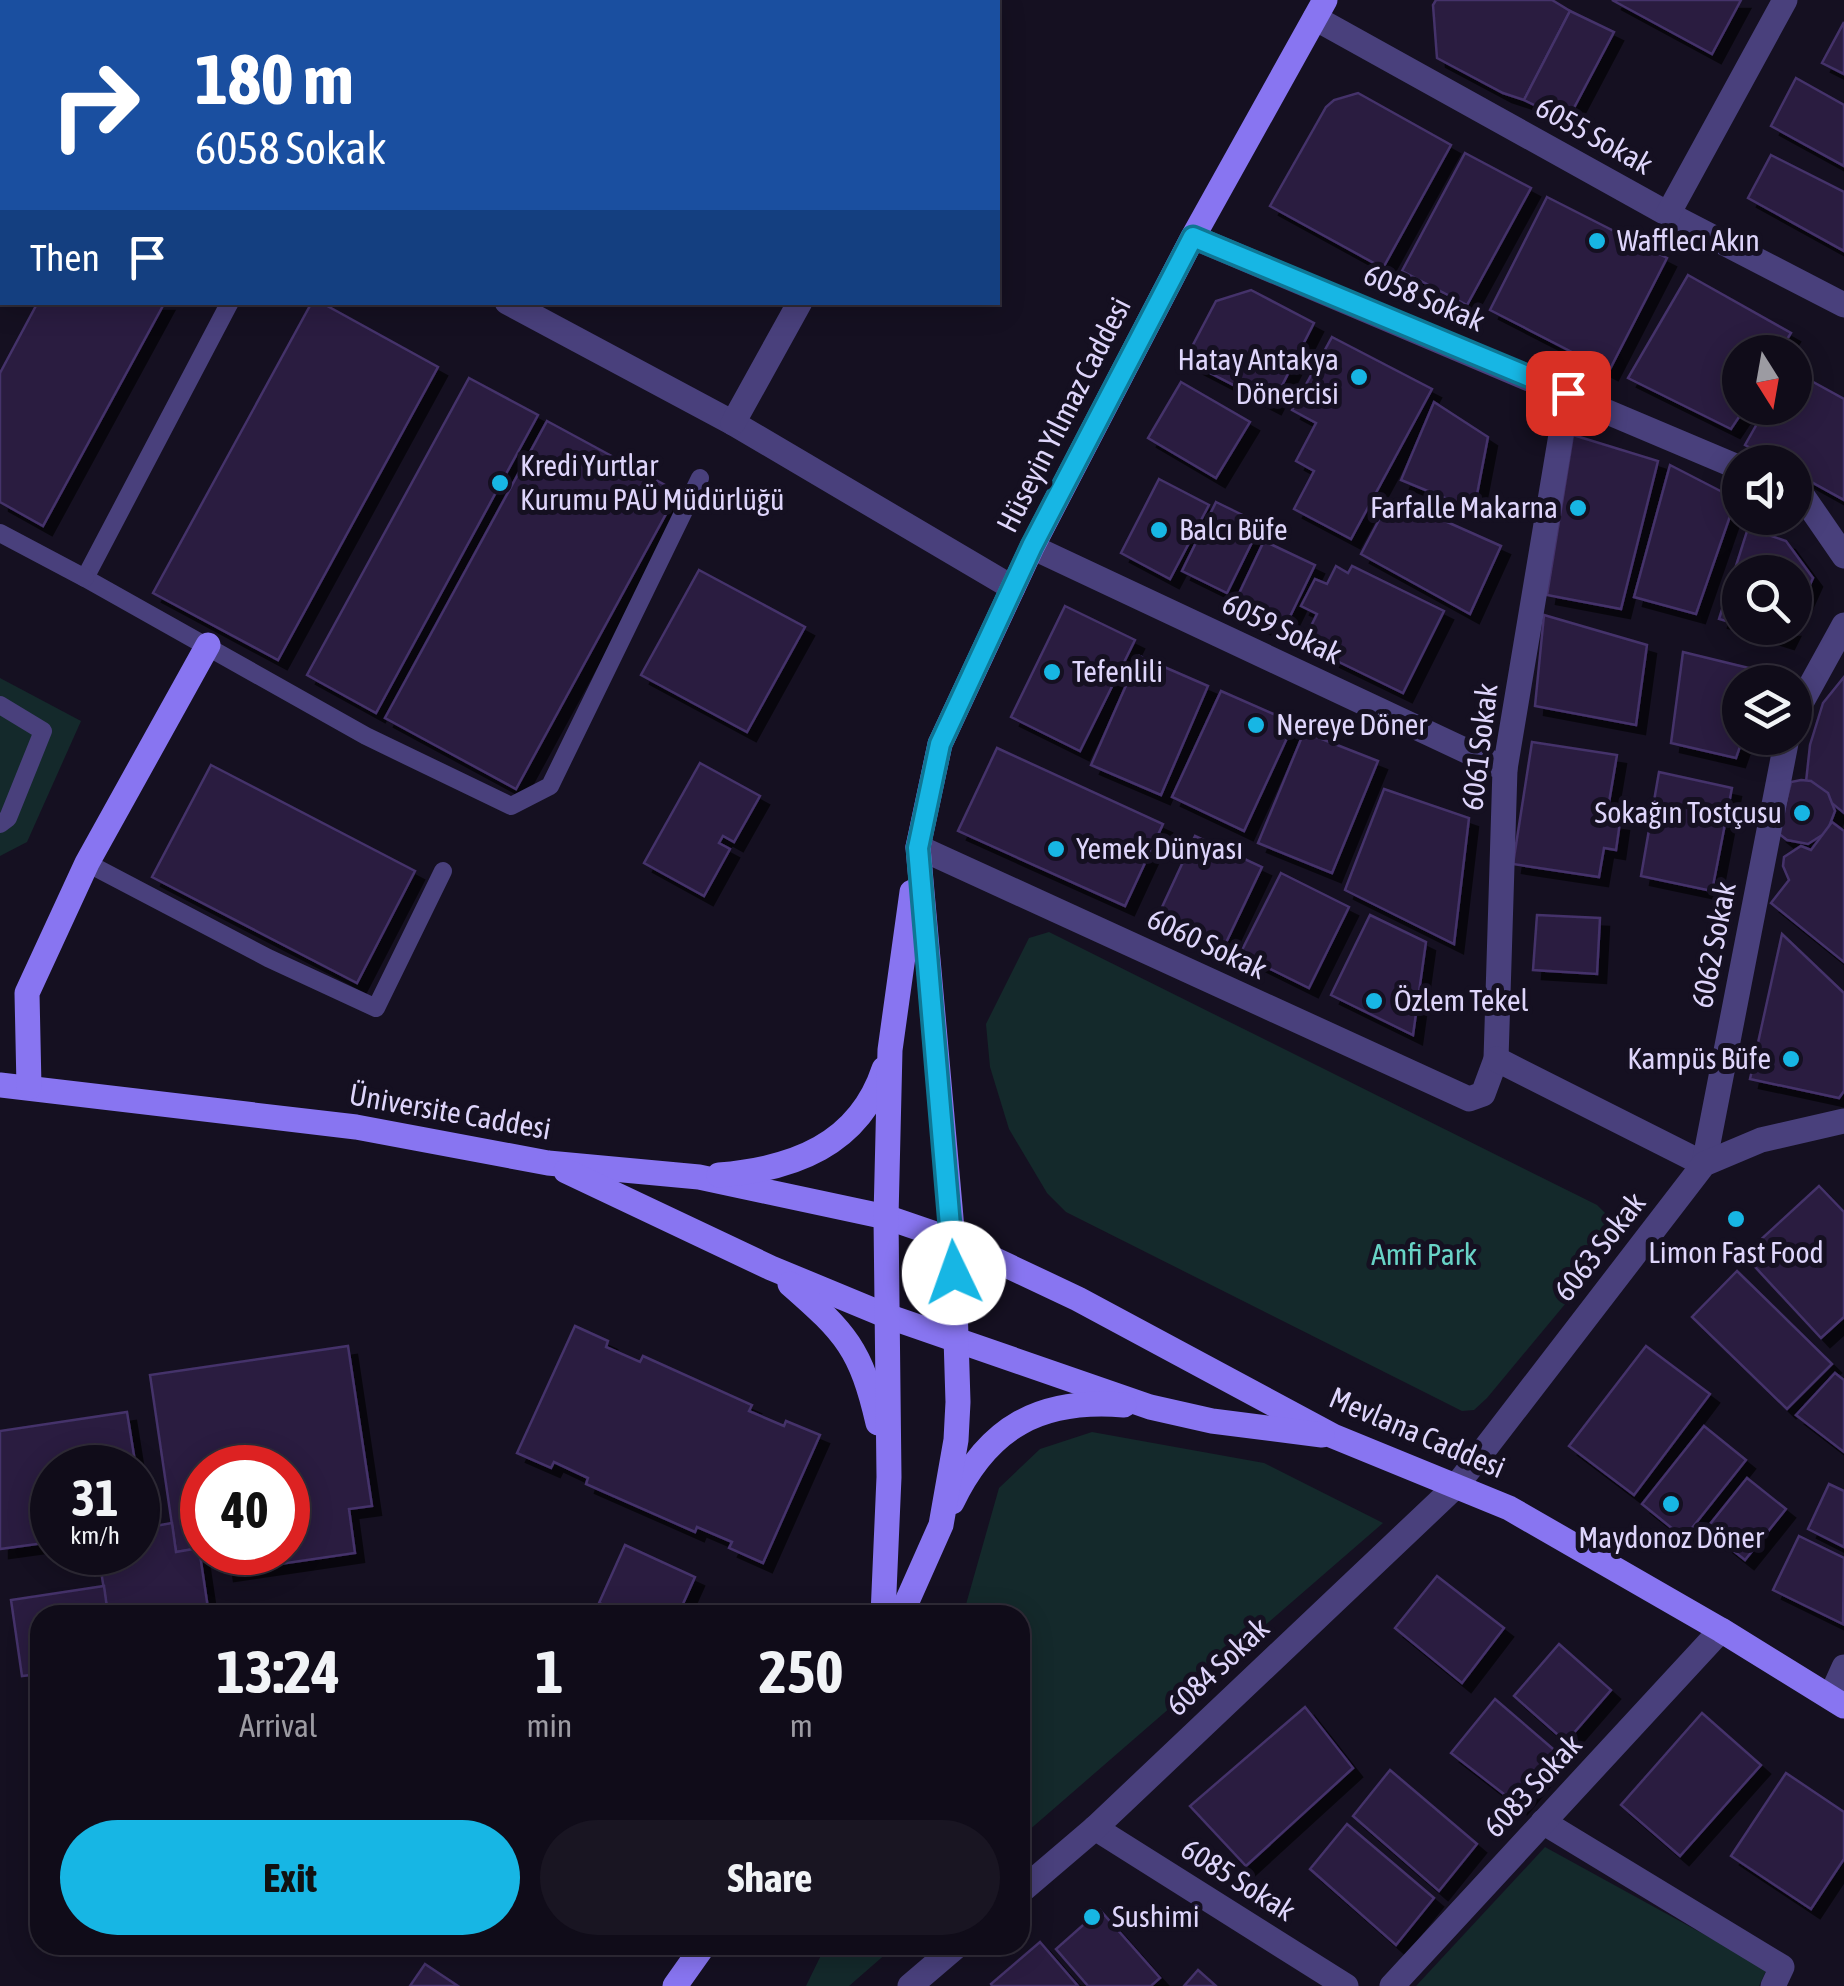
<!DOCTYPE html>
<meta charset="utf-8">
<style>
body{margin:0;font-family:"Asap Condensed",sans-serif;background:#191522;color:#f1f3f6;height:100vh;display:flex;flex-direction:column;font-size:38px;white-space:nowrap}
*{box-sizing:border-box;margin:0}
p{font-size:32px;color:#9c9ba2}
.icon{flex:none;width:55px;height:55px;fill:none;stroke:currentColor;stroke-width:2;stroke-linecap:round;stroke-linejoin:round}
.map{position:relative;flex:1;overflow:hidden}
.details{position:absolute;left:30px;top:1605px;width:1000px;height:350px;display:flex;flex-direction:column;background:#100c19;border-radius:30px;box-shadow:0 5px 25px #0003,0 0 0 2px #302c38}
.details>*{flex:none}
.top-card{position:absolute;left:0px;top:0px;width:1000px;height:305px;box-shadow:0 5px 25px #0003,0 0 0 2px #302c38;background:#1a4fa0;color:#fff;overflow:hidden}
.needle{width:65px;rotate:169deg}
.buttons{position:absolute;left:1722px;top:335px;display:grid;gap:20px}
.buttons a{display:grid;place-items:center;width:90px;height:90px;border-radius:50%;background:#100c19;box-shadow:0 5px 25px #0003,0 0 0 2px #302c38;font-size:50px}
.speed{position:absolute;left:30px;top:1445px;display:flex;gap:20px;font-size:50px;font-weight:700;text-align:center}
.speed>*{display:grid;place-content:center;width:130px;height:130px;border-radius:50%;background:#100c19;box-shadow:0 5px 25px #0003,0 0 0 2px #302c38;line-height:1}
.speed small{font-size:25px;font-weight:400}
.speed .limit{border:15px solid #d22;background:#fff;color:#111}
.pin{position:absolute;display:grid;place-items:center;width:85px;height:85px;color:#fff;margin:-42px;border-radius:20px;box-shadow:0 5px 15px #0006}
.me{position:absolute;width:110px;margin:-55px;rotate:357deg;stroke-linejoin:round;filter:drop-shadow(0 0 8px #0008)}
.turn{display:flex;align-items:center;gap:35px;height:210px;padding:0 30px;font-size:45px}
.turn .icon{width:130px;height:130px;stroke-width:2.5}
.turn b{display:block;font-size:70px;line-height:85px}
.then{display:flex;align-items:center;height:95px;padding:0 30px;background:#0003;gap:20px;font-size:38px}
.eta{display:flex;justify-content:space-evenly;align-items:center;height:170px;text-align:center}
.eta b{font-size:60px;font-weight:700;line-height:70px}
.primary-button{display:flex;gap:20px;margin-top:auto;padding:20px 30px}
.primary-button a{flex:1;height:115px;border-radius:60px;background:#17b6e4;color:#111;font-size:40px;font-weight:700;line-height:115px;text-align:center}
.primary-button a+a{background:#191522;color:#f1f3f6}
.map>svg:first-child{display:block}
</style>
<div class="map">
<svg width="1844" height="1986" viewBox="0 0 1844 1986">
<defs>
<filter id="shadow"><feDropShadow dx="9" dy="9" stdDeviation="0" flood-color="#0009"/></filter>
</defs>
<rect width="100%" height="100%" fill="#151021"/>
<g fill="#14292b">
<path d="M0 678 81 721 27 842 0 856Z"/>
<path d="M1049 932 1597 1205 1608 1216 1616 1233 1610 1250 1487 1398 1474 1410 1462 1411 1066 1212 1047 1193 1009 1129 990 1067 986 1024 1029 938Z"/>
<path d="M1092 1432 1264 1463 1383 1523 1020 1838V1615H963L999 1488 1040 1449Z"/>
<path d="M1545 1847 1767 1969 1759 1986H1416Z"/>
<path d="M826 1945H896L849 1986H806Z"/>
</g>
<g fill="#291e40" stroke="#44326a" stroke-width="2.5" filter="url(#shadow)">
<path d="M104 0H207L206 2Z"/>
<path d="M386 0H636L641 2H385Z"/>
<path d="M1436 0H1552L1570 11 1524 100 1503 93 1437 58 1433 5Z"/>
<path d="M1612 0H1741L1712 54Z"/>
<path d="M1570 11 1614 32 1567 121 1524 100Z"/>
<path d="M1844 22V74L1822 63Z"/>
<path d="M1796 78 1844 105V166L1771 126Z"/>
<path d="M1358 93 1451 145 1383 268 1270 206 1326 107 1334 100Z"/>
<path d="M1465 153 1531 188 1467 305 1402 271Z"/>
<path d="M1771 155 1844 192V251L1748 198Z"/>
<path d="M1547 197 1667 258 1609 371 1490 310Z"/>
<path d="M1688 275 1791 333 1779 352H1740V408H1745L1731 429 1628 378Z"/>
<path d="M1251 290 1314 323 1272 405 1185 360 1216 301Z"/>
<path d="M38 302H165L43 526 0 502V373Z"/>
<path d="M312 302H320L438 367 278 660 153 593Z"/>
<path d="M1332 337 1432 389 1351 539 1294 509 1314 471 1296 461 1316 423 1292 410Z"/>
<path d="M1795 372 1844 399V500L1795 473V462H1776L1745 445 1766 408H1795Z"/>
<path d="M469 378 538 415 376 713 307 675Z"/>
<path d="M1181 382 1250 422 1216 478 1148 438Z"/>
<path d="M1434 402 1488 437 1474 510 1401 480Z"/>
<path d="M547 421 678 492 516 789 385 718Z"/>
<path d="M1573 435 1658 461 1621 609 1547 595Z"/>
<path d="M1670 465 1736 499 1696 614 1634 597Z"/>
<path d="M1159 479 1209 505 1170 579 1121 553Z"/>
<path d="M1216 502 1261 524 1227 593 1182 571Z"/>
<path d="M1388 503 1418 509 1501 546 1470 614 1361 554Z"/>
<path d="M1748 528 1786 541 1813 578 1795 618V572H1740V625L1719 619Z"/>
<path d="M1264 541 1315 565 1281 635 1253 621 1251 611 1234 604Z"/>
<path d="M1336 566 1348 573 1352 566 1444 611 1403 693 1302 644 1317 614 1301 606 1315 579 1327 584Z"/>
<path d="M699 570 805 627 747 732 641 675Z"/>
<path d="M1065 606 1135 640 1080 751 1011 717Z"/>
<path d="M1544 615 1647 645 1636 725 1535 706Z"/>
<path d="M1746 628H1791L1785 640Z"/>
<path d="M1683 652 1765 672 1762 682H1740V738H1743L1736 758 1671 743Z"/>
<path d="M1139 656 1208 686 1161 795 1091 765Z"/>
<path d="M1844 677V813L1806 782 1810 745 1823 703Z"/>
<path d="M1221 691 1294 723 1244 831 1172 797Z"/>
<path d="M1304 732 1378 761 1332 873 1258 843Z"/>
<path d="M1532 742 1617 755 1606 820 1620 822 1616 850 1604 848 1599 877 1513 864Z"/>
<path d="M997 748 1163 824 1125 906 958 831Z"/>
<path d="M700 763 760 796 734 842 723 836 719 843 730 849 704 896 644 863Z"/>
<path d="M211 765 415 871 357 983 152 877Z"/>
<path d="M1659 772 1732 788 1712 891 1641 876Z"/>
<path d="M1801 780 1811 781 1828 793 1835 811 1827 832 1808 844 1787 840 1778 833 1791 782Z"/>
<path d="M1384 789 1469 818 1454 944 1345 890Z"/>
<path d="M1832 822 1844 831V962L1771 903 1789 880 1783 866 1784 857 1801 846 1811 850Z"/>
<path d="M1195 836 1262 867 1223 949 1157 918Z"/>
<path d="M1281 873 1349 907 1309 988 1240 954Z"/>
<path d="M1370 915 1426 942 1413 1035 1331 995Z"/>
<path d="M1537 915 1600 918 1597 974 1533 970Z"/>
<path d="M1782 934 1844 993V1091L1839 1098 1750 1079Z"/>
<path d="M1819 1186 1844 1212V1317L1821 1338 1744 1255Z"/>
<path d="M1737 1271 1832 1364 1787 1409 1692 1317Z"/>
<path d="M575 1326 608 1341 606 1347 640 1362 643 1356 752 1405 749 1411 784 1426 786 1421 820 1435 763 1563 729 1548 732 1542 697 1527 695 1532 586 1484 588 1478 554 1462 551 1468 517 1453Z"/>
<path d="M348 1346 372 1506 349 1509 355 1553 225 1572 222 1552H288V1468H202V1548L176 1552 150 1375Z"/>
<path d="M1646 1346 1710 1394 1634 1495 1569 1446Z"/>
<path d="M1835 1373 1844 1380V1452L1796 1415Z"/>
<path d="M127 1412 136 1468H52V1542L0 1549V1431Z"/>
<path d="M1704 1426 1746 1460 1684 1538 1642 1504Z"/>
<path d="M1747 1478 1786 1509 1745 1560 1706 1529Z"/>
<path d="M1829 1484 1844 1491V1547L1808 1529Z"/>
<path d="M172 1523 176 1552 199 1548 209 1615H108L98 1552H138V1529Z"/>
<path d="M1799 1536 1844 1558 1843 1624 1773 1590Z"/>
<path d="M625 1545 695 1577 678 1615H602L606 1606 599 1603Z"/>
<path d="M1437 1576 1504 1628 1462 1683 1395 1628Z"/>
<path d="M104 1586 108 1615H40V1674L22 1676 11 1600Z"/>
<path d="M1559 1644 1611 1690 1566 1742 1514 1696Z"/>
<path d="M1495 1699 1560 1755 1518 1805 1451 1753Z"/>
<path d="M1305 1707 1353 1768 1246 1866 1190 1806Z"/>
<path d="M1702 1713 1761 1765 1680 1856 1621 1805Z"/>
<path d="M1390 1770 1477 1844 1439 1891 1353 1816Z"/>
<path d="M1786 1773 1844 1812V1859L1811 1909 1731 1856Z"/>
<path d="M1347 1824 1434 1898 1396 1945 1310 1869Z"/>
<path d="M1100 1910 1160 1978 1151 1986H1088L1056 1949Z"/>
<path d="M1040 1942 1078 1986H992L991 1984Z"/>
<path d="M425 1964 458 1986H410Z"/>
<path d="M1198 1970 1216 1986H1184Z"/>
</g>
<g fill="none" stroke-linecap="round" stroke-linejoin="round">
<g stroke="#49407c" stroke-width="18">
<path d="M278 2 279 0"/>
<path d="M230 302 85 578 366 736 511 806 550 786 700 478"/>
<path d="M0 533 85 578"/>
<path d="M0 705 43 731 8 818 0 824"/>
<path d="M87 863 268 958 376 1008 443 871"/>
</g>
<g stroke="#49407c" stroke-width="25">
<path d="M912 0 916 2"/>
<path d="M1315 18 1668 214 1844 305"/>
<path d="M0 31 2 33"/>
<path d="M1668 214 1785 0"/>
<path d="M1193 237 1740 468"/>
<path d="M507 302 733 423 1013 588"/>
<path d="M733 423 800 302"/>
<path d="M1795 492 1802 495 1844 556"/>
<path d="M1032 547 1505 769"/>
<path d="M1795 714 1844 625"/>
<path d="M918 847 1469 1099 1483 1094 1496 1059 1505 769 1568 393"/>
<path d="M1496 1059 1704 1164"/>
<path d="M1704 1164 1787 738"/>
<path d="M1831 1696 1844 1667"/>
<path d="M1543 1822 1782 1967 1773 1986"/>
<path d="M1095 1828 1346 1986"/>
<path d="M1020 1892 1095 1828 1457 1485 1704 1164 1761 1140 1844 1121"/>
<path d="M910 1986 958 1945"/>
<path d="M1392 1986 1721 1630"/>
</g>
<g stroke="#8875f1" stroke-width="25">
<path d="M0 1085 356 1127 548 1163 699 1177 886 1217 953 1240 1078 1299 1333 1436 1509 1508 1721 1630 1844 1706"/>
<path d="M29 1087 27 993 87 863 208 645"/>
<path d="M566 1171 771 1268 887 1316 1150 1407 1212 1421 1322 1435"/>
<path d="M719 1175C793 1169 859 1145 884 1069"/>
<path d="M790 1284C846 1333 861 1349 878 1423"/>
<path d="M952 1502C988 1427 1040 1398 1124 1405"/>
<path d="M883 1615 889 1477 886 1217 890 1050 912 892"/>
<path d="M901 1615 941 1525 956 1440 958 1402 953 1240 918 847 940 744 1032 547 1193 237 1325 0"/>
<path d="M675 1986 704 1945"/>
</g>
</g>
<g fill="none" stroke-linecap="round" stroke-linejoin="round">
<g stroke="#0f7694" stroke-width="25">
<path id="route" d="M954 1273 918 848 940 744 1032 546 1193 237 1568 393"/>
</g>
<use href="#route" stroke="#17b6e4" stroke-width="18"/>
</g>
<g fill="#17b6e4" stroke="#151021" stroke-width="4">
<circle cx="1597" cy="241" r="10"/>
<circle cx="1359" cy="377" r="10"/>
<circle cx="500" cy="483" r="10"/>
<circle cx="1578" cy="508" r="10"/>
<circle cx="1159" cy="530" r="10"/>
<circle cx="1052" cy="672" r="10"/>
<circle cx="1256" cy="725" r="10"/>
<circle cx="1802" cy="813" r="10"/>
<circle cx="1056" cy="849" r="10"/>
<circle cx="1374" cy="1001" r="10"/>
<circle cx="1791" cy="1059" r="10"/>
<circle cx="1736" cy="1219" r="10"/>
<circle cx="1671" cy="1504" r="10"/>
<circle cx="1092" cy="1917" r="10"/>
</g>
<g text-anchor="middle" stroke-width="10" stroke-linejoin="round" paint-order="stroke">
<g font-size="30" fill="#ded5fb" stroke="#151021">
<text transform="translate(1594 136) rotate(29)" y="10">6055 Sokak</text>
<text transform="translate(1424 298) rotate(23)" y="10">6058 Sokak</text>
<text transform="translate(1064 415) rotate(-63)" y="10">Hüseyin Yılmaz Caddesi</text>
<text transform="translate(1282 629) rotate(25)" y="10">6059 Sokak</text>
<text transform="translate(1480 747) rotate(-83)" y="10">6061 Sokak</text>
<text transform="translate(1207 944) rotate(25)" y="10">6060 Sokak</text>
<text transform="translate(1714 945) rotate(-79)" y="10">6062 Sokak</text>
<text transform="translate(450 1112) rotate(10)" y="10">Üniversite Caddesi</text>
<text transform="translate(1600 1247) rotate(-52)" y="10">6063 Sokak</text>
<text transform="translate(1417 1433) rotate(23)" y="10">Mevlana Caddesi</text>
<text transform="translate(1218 1667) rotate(-43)" y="10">6084 Sokak</text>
<text transform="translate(1533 1786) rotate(-47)" y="10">6083 Sokak</text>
<text transform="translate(1238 1880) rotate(32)" y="10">6085 Sokak</text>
</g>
<g font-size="30" fill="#ded5fb" stroke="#151021" text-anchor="start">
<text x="1617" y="251">Wafflecı Akın</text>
<text x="1339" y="370" text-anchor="end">Hatay Antakya<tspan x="1339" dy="34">Dönercisi</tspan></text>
<text x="520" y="476">Kredi Yurtlar<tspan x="520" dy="34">Kurumu PAÜ Müdürlüğü</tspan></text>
<text x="1558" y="518" text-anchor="end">Farfalle Makarna</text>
<text x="1179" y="540">Balcı Büfe</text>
<text x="1072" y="682">Tefenlili</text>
<text x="1276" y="735">Nereye Döner</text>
<text x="1782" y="823" text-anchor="end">Sokağın Tostçusu</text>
<text x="1076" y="859">Yemek Dünyası</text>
<text x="1394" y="1011">Özlem Tekel</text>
<text x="1771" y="1069" text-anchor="end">Kampüs Büfe</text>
<text x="1736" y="1263" text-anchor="middle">Limon Fast Food</text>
<text x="1671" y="1548" text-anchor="middle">Maydonoz Döner</text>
<text x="1112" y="1927">Sushimi</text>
</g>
<g font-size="30" fill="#68d3c6" stroke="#151021">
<text x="1424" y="1265">Amfi Park</text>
</g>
</g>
</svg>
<div class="buttons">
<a><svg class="needle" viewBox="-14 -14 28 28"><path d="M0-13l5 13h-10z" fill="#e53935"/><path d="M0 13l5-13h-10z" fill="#9c9ba2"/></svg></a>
<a><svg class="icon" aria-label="sound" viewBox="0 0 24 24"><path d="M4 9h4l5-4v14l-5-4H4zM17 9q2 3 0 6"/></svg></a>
<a><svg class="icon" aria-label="search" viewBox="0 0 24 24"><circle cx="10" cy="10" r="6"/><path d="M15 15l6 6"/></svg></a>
<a><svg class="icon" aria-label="layers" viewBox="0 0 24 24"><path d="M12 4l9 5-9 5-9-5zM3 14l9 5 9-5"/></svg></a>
</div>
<div class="speed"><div>31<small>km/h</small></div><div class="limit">40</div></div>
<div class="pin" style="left:1568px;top:393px;background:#d93025"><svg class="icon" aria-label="arrive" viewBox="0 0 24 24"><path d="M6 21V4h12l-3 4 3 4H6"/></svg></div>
<svg class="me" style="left:954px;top:1273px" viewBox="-20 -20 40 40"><circle r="19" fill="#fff"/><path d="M0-13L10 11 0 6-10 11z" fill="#17b6e4"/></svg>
<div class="top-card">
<div class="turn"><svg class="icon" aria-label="right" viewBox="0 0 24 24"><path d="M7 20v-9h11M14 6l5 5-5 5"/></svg><div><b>180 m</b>6058 Sokak</div></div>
<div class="then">Then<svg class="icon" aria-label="arrive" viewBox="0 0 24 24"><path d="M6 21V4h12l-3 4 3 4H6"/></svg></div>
</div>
<section class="details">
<div class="eta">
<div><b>13:24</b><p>Arrival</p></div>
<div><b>1</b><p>min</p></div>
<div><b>250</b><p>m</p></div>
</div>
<div class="primary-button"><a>Exit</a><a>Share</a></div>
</section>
</div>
